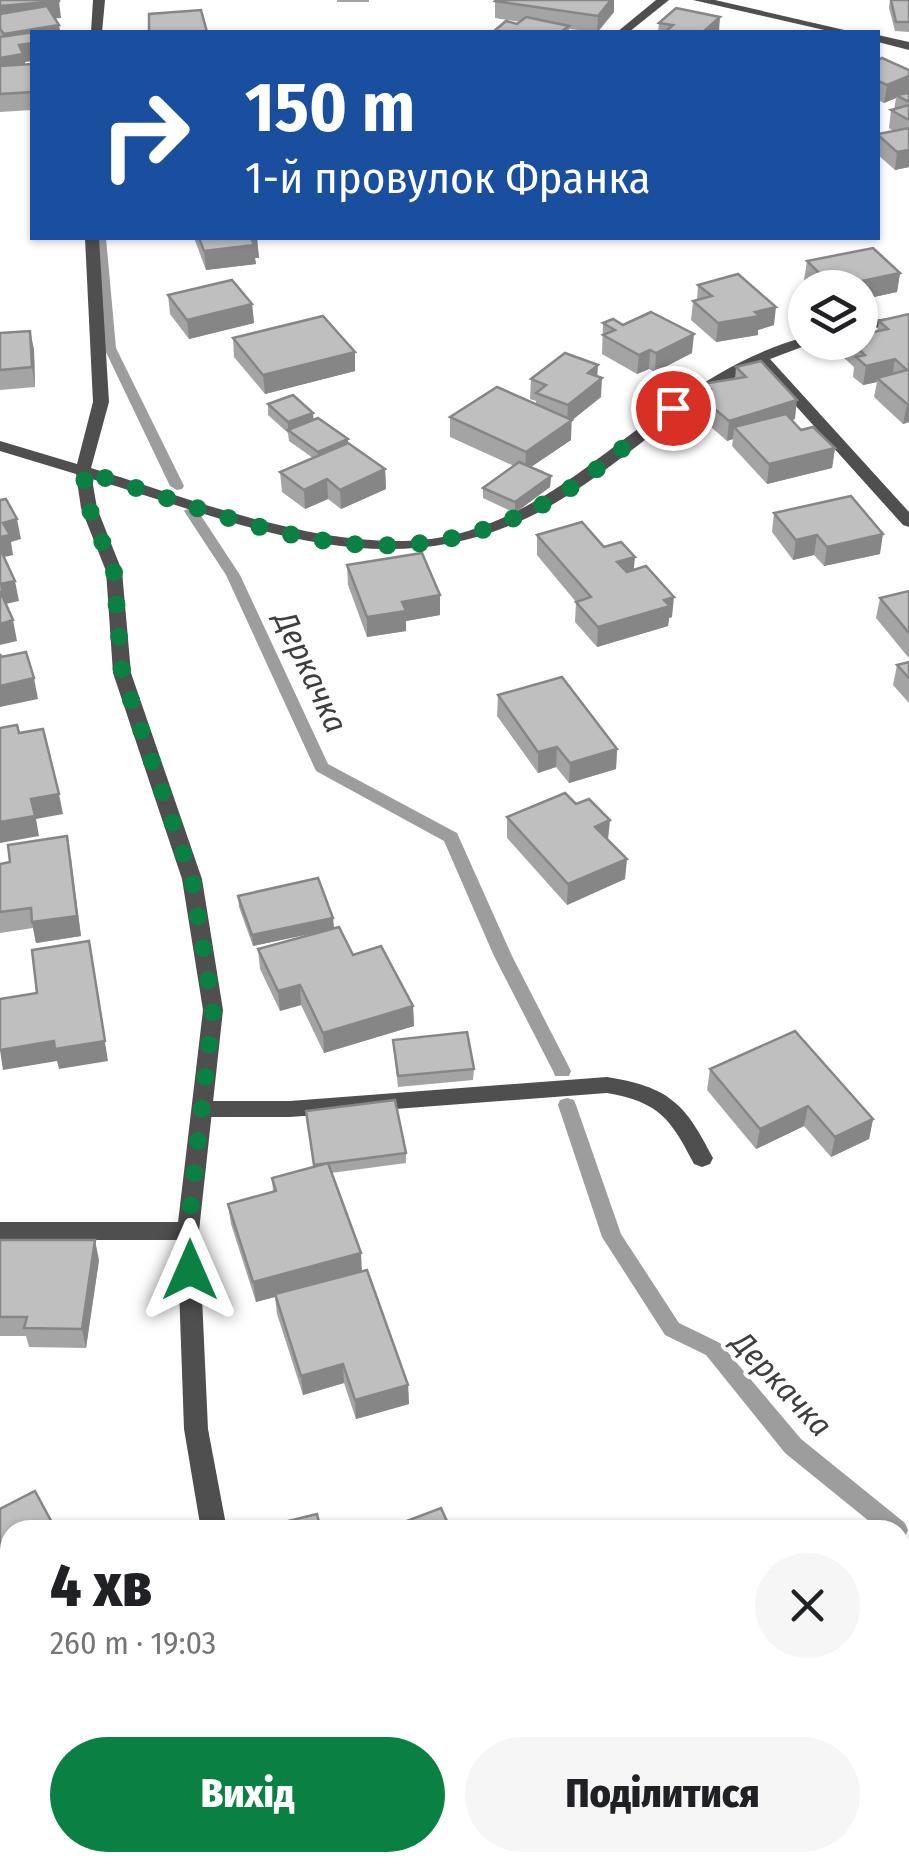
<!DOCTYPE html>
<html lang="uk">
<meta charset="utf-8">
<style>
body{margin:0;font-family:"Fira Sans Condensed",sans-serif;background:#f6f6f6;color:#202124;height:100vh;display:flex;flex-direction:column;font-size:38px;white-space:nowrap}
*{box-sizing:border-box;margin:0}
p{font-size:32px;color:#757577}
.icon{flex:none;width:55px;height:55px;fill:none;stroke:currentColor;stroke-width:2;stroke-linecap:round;stroke-linejoin:round}
.map{position:relative;flex:1;overflow:hidden}
.sheet{position:absolute;left:0px;top:1520px;width:910px;height:352px;display:flex;flex-direction:column;background:#fff;border-radius:30px 30px 0 0;box-shadow:0 2px 8px #0004}
.sheet>*{flex:none}
.hud{position:absolute;left:30px;top:30px;width:850px;height:210px;border-radius:0px;box-shadow:0 2px 8px #0004;background:#1a4fa0;color:#fff;overflow:hidden}
.fabs{position:absolute;left:788px;top:270px;display:grid;gap:20px}
.fabs a{display:grid;place-items:center;width:90px;height:90px;border-radius:50%;background:#fff;box-shadow:0 2px 8px #0004;font-size:50px}
.pin{position:absolute;display:grid;place-items:center;width:85px;height:85px;color:#fff;margin:-42px;border:5px solid #fff;border-radius:50%;box-shadow:0 2px 10px #0007}
.me{position:absolute;width:110px;margin:-55px;rotate:0deg;stroke-linejoin:round;filter:drop-shadow(0 0 8px #0008)}
.turn{display:flex;align-items:center;gap:35px;height:210px;padding:0 50px;font-size:45px}
.turn .icon{width:130px;height:130px;stroke-width:2.5}
.turn b{display:block;font-size:70px;line-height:85px}
.round{display:grid;place-items:center;flex:none;width:105px;height:105px;border-radius:52px;background:#f6f6f6}
.overview{display:flex;align-items:center;justify-content:space-between;height:170px;padding:0 50px}
h1{font-size:60px;font-weight:800;line-height:75px}
.button{display:flex;gap:20px;margin-top:auto;padding:20px 50px}
.button a{flex:1;height:115px;border-radius:60px;background:#0b8043;color:#fff;font-size:40px;font-weight:800;line-height:115px;text-align:center}
.button a+a{background:#f6f6f6;color:#202124}
.map>svg:first-child{display:block}
</style>
<div class="map">
<svg width="909" height="1872" viewBox="0 0 909 1872">
<rect width="100%" height="100%" fill="#fff"/>
<g fill="none" stroke-linecap="round" stroke-linejoin="round">
<g fill="#9d9d9d" fill-rule="evenodd">
<path d="M94 238H106L116 348 184 486 182 489 177 490 170 486 104 348Z"/>
<path d="M191 507 196 508 240 575 328 764 457 833 512 956 571 1071 569 1076H555L553 1071 494 956 444 841 316 771 226 575 184 511Z"/>
<path d="M567 1098 574 1100 576 1105 621 1234 679 1323 720 1343 801 1439 905 1523 908 1530 905 1537 900 1539V1530H880L785 1453 706 1355 665 1335 602 1237 558 1105 560 1100Z"/>
</g>
<g fill="#4f4f4f" fill-rule="evenodd">
<path d="M656 0H669L629 32H617Z"/>
<path d="M607 1077C669 1087 685 1103 713 1158L710 1164 702 1167 694 1164C671 1119 659 1102 607 1093L290 1117H203L195 1115 192 1109 195 1103 203 1101H290Z"/>
<path d="M0 1222H188L196 1224 199 1231 196 1238 188 1240H0Z"/>
</g>
<g fill="#4f4f4f" fill-rule="evenodd">
<path d="M93 0H105L102 32H91Z"/>
<path d="M693 0H715L853 32H833Z"/>
<path d="M878 35 909 42V50L878 42Z"/>
<path d="M85 238H99L109 402 91 468C200 501 355 566 468 531 511 518 550 494 587 467 658 415 721 360 805 337V342L810 344 770 359 909 512V527L903 525 759 365C687 399 632 456 565 497 403 599 258 528 92 479L97 508 122 571 131 673 202 879 223 1010 199 1231 208 1429 227 1530H201L184 1429 177 1231 203 1010 182 879 113 673 106 571 81 508 76 474 0 451V441L77 464 93 402Z"/>
<path d="M909 315V323L860 330V322Z"/>
<path d="M261 1862H289L290 1872H262Z"/>
</g>
</g>
<g fill="#a4a4a4">
<path d="M0 0 61 18H55L59 25 60 32H32L25 62V65L32 64V110L0 112Z"/>
<rect x="337" y="0" width="32" height="2"/>
<path d="M890 0H909V32L895 31 889 8Z"/>
<path d="M495 1 614 12 598 32 569 29V32H493L520 22 495 18Z"/>
<path d="M659 23 719 32H658Z"/>
<path d="M878 60 909 70V92L906 93H909V167L895 170 878 155V134L893 131 889 128 891 110H894L896 98 884 103 878 100Z"/>
<path d="M194 238H257L259 258H255L256 264 206 270Z"/>
<path d="M807 261 900 273 897 292 860 300V288H812L804 280Z"/>
<path d="M698 285 774 325 758 330V335L716 342 691 320 693 301 697 300Z"/>
<path d="M168 295 252 304 254 323 189 339 170 314Z"/>
<path d="M909 314V422L903 424 874 397 877 382 863 385 853 377 854 367 834 349 835 342H860L877 332 879 321Z"/>
<path d="M603 323 623 325 692 353 655 372 649 369 637 374 602 354Z"/>
<path d="M30 331 34 350 35 387 0 390V333Z"/>
<path d="M233 338 355 352V371L265 394 234 357Z"/>
<path d="M736 367 795 419 792 420 801 430 835 448 832 468 767 484 732 446 733 439 727 441 694 412 696 393 702 391V384L735 379Z"/>
<path d="M597 376 601 397 572 420 571 440 531 467 551 476 550 487 515 513 483 498V488L514 466 450 437V417L536 404V401L530 399 531 379Z"/>
<path d="M268 404 314 420 385 469 386 489 341 509 328 499 305 509 282 492 280 472 313 458 289 441 288 433 268 415Z"/>
<path d="M774 513 880 554 824 566 814 555 793 560 772 532Z"/>
<path d="M537 535 604 547 634 570 672 617 669 618 668 626 597 647 575 622 576 602 537 555Z"/>
<path d="M347 565 440 615 406 621V631L367 637 348 585Z"/>
<path d="M909 591V657H908L876 618 880 598Z"/>
<path d="M909 662V703L893 685 897 665Z"/>
<path d="M498 695 617 749 616 769 569 783 556 767 538 773 497 716Z"/>
<path d="M507 817 608 840 625 879 567 905 507 838Z"/>
<path d="M71 857 81 936 36 943 33 928 0 933V864Z"/>
<path d="M238 896 333 918 334 928 353 955 413 1006 414 1026 324 1053 301 1005 280 1011 260 969 258 949 326 930 253 946 239 907Z"/>
<path d="M393 1040 474 1069 473 1080 398 1087Z"/>
<path d="M710 1069 873 1119 869 1139 831 1157 804 1126 756 1149 707 1090Z"/>
<path d="M306 1111 406 1153V1163L331 1173 362 1271 408 1385 409 1404 356 1419 344 1383 303 1395 277 1314 275 1297 256 1302 231 1224 228 1204 273 1192 272 1178 314 1167Z"/>
<path d="M0 1240 99 1260 86 1348 29 1347 26 1336H0Z"/>
<path d="M360 1862H527L512 1872H365Z"/>
</g>
<g fill="#868686">
<path d="M611 0H614V12L597 32 598 16Z"/>
<path d="M59 1 61 18 0 23V6Z"/>
<path d="M720 17 719 32H703Z"/>
<path d="M59 25 60 32H32V61L25 62 26 71 0 76V58L7 51 4 34Z"/>
<path d="M909 76V92L899 97 896 95V98L884 103 887 85Z"/>
<path d="M909 150V167L895 170 897 152Z"/>
<path d="M257 239 259 258H255L256 264 206 270 204 251Z"/>
<path d="M900 273 897 292 860 300V288H833Z"/>
<path d="M252 304 254 323 189 339 187 320Z"/>
<path d="M776 307 774 325 758 330V335L716 342 718 323Z"/>
<path d="M30 331 34 350 35 387 32 367Z"/>
<path d="M694 334 692 353 655 372 656 353Z"/>
<path d="M650 350 649 369 637 374 639 355Z"/>
<path d="M355 352V371L265 394 263 375Z"/>
<path d="M895 359 892 378H877V382L863 385 866 366Z"/>
<path d="M598 365 597 382 602 378 601 397 571 421V440L525 471 526 452 567 424 568 405 588 373Z"/>
<path d="M797 400 795 419 742 436 734 427 733 439 727 441 729 421Z"/>
<path d="M907 404H909V422L903 424Z"/>
<path d="M313 413 314 424 288 430V433V422Z"/>
<path d="M348 439V449L318 462V452Z"/>
<path d="M835 448 832 468 767 484 769 464Z"/>
<path d="M385 469 386 489 341 509 340 490Z"/>
<path d="M551 476 550 487 515 513V502Z"/>
<path d="M327 479 328 499 305 509 304 490Z"/>
<path d="M17 519 21 539 11 542 13 555 0 558V537L3 523Z"/>
<path d="M883 534 880 554 824 566 827 547Z"/>
<path d="M817 535 814 555 793 560 796 540Z"/>
<path d="M635 557 633 577 616 582 617 562Z"/>
<path d="M15 581 19 601 1 605 0 584Z"/>
<path d="M440 595V615L406 621V631L367 637V617L402 602Z"/>
<path d="M674 597 672 617 669 618 668 626 597 647 598 627Z"/>
<path d="M13 620 17 641 0 645V624Z"/>
<path d="M34 678 38 699 0 707V686Z"/>
<path d="M557 747 556 767 538 773V752Z"/>
<path d="M617 749 616 769 569 783 570 763Z"/>
<path d="M59 794 63 814 36 819 39 836 0 843V822L31 799Z"/>
<path d="M610 820 608 840 595 827Z"/>
<path d="M67 836 81 936 36 943 32 922Z"/>
<path d="M627 859 625 879 567 905 568 884Z"/>
<path d="M333 918 334 929 253 946 252 935Z"/>
<path d="M89 941 108 1061 59 1069 57 1061 3 1070 0 1050Z"/>
<path d="M300 985 301 1005 280 1011 278 991Z"/>
<path d="M413 1006 414 1026 324 1053 323 1033Z"/>
<path d="M808 1106 804 1126 756 1149 760 1129Z"/>
<path d="M873 1119 869 1139 831 1157 835 1137Z"/>
<path d="M95 1240 99 1260 86 1348 82 1329Z"/>
<path d="M361 1253 362 1273 256 1302 253 1282Z"/>
<path d="M343 1364 344 1383 303 1395 301 1376Z"/>
<path d="M408 1385 409 1404 356 1419 355 1400Z"/>
<path d="M10 1604V1625L4 1628 0 1616V1610Z"/>
<path d="M10 1785V1805L0 1811V1791Z"/>
<path d="M502 1862H527L512 1872H486Z"/>
</g>
<g fill="#bfbfbf" stroke="#868686" stroke-width="2.5">
<path d="M0 0H59V1L0 6Z"/>
<path d="M496 0H611L598 16 495 1Z"/>
<path d="M891 0H909V22H896Z"/>
<path d="M47 6 59 25 4 34 0 29V14Z"/>
<path d="M676 8 720 17 703 32H665L673 25 659 23Z"/>
<path d="M201 10 207 32H149V14Z"/>
<path d="M526 17 569 26 561 32H493L506 21 517 24Z"/>
<path d="M55 29 57 32H32V43L19 45 23 54 0 58V37Z"/>
<path d="M882 58 909 70V76L887 85 878 81V60Z"/>
<path d="M32 64V92L0 94V66Z"/>
<path d="M909 93V102L896 95Z"/>
<path d="M909 105V119H907L891 110Z"/>
<path d="M909 128V150L897 152 878 135V134Z"/>
<path d="M199 238H257V239L252 240 254 245 204 251Z"/>
<path d="M873 248 900 273 833 287 807 261Z"/>
<path d="M738 274 776 307 755 312 760 316 718 323 693 301 712 296 698 285Z"/>
<path d="M232 280 252 304 187 320 168 295Z"/>
<path d="M651 312 694 334 656 353 650 350 639 355 603 335 615 330 603 323 613 319 623 325Z"/>
<path d="M909 314V404H907L877 378 907 370 895 359 866 366 856 357 865 355 851 342H860V324L864 323 874 332 888 329 879 321Z"/>
<path d="M323 316 355 352 263 375 233 338Z"/>
<path d="M30 331 32 367 0 370V333Z"/>
<path d="M565 353 598 365 588 373 602 378 568 405 536 393 546 385 531 379Z"/>
<path d="M761 361 797 400 729 421 696 393 710 389 702 384 746 377 736 367Z"/>
<path d="M497 387 572 420 526 452 450 417Z"/>
<path d="M293 395 313 413 288 422 268 404Z"/>
<path d="M786 414 801 430 813 427 835 448 769 464 734 427Z"/>
<path d="M318 418 348 439 318 452 288 430Z"/>
<path d="M348 443 385 469 340 490 327 479 304 490 280 472Z"/>
<path d="M519 462 551 476 515 502 483 488Z"/>
<path d="M851 496 883 534 827 547 817 535 796 540 774 513Z"/>
<path d="M6 499 17 519 3 523 10 535 0 537V500Z"/>
<path d="M582 522 604 547 621 542 635 557 617 562 627 572 646 566 674 597 664 600 670 606 598 627 576 602 591 597 537 535Z"/>
<path d="M0 553H2L15 581 0 584Z"/>
<path d="M422 553 440 595 402 602 406 611 367 617 347 565Z"/>
<path d="M0 591 13 620 0 624Z"/>
<path d="M909 591V633L880 598Z"/>
<path d="M26 652 34 678 0 686V654L1 657Z"/>
<path d="M909 662V678L897 665Z"/>
<path d="M562 677 617 749 570 763 557 747 538 752 498 695Z"/>
<path d="M17 725 19 733 43 729 59 794 31 799 35 816 0 822V728Z"/>
<path d="M565 793 576 804 589 799 610 820 595 827 627 859 568 884 507 817Z"/>
<path d="M67 836 77 916 32 922 31 908 0 912V864L10 862 8 845Z"/>
<path d="M318 878 333 918 252 935 238 896Z"/>
<path d="M339 927 353 955 381 946 413 1006 323 1033 300 985 278 991 258 949Z"/>
<path d="M89 941 105 1041 55 1049 54 1041 0 1050V999L37 993 32 950Z"/>
<path d="M795 1031 873 1119 835 1137 808 1106 760 1129 710 1069Z"/>
<path d="M467 1032 474 1069 398 1076 393 1040Z"/>
<path d="M395 1100 406 1153 314 1165 306 1111Z"/>
<path d="M328 1163 361 1253 253 1282 228 1204 276 1191 272 1178Z"/>
<path d="M0 1240H95L82 1329 24 1328 27 1317H0Z"/>
<path d="M367 1270 408 1385 355 1400 343 1364 301 1376 275 1294Z"/>
<path d="M35 1491 56 1530H10V1604L0 1610V1509Z"/>
<path d="M441 1508 451 1530H383Z"/>
<path d="M317 1514 321 1530H251Z"/>
<path d="M0 1614 10 1633V1785L0 1791Z"/>
<path d="M10 1850V1862H25L28 1872H0V1854Z"/>
<path d="M367 1862H502L486 1872H372Z"/>
</g>
<g fill="none" stroke-linecap="round" stroke-linejoin="round">
<path stroke="#0b8043" stroke-width="18" stroke-dasharray="0 32.4" d="M190 1270 188 1230 213 1010 192 879 122 674 114 572 89 508 83 471C254 523 387 595 558 496 598 472 635 436 673 408"/>
</g>
<g text-anchor="middle" stroke-width="8" stroke-linejoin="round" paint-order="stroke">
<g font-size="32" font-style="italic" fill="#3e3e3e" stroke="#fff">
<text transform="translate(311 672) rotate(65)" y="11">Деркачка</text>
<text transform="translate(782 1384) rotate(47)" y="11">Деркачка</text>
</g>
</g>
</svg>
<div class="fabs">
<a><svg class="icon" aria-label="layers" viewBox="0 0 24 24"><path d="M12 4l9 5-9 5-9-5zM3 14l9 5 9-5"/></svg></a>
</div>
<div class="pin" style="left:673px;top:408px;background:#d93025"><svg class="icon" aria-label="arrive" viewBox="0 0 24 24"><path d="M6 21V4h12l-3 4 3 4H6"/></svg></div>
<svg class="me" style="left:190px;top:1270px" viewBox="-20 -20 40 40"><path d="M0-17L14 15 0 8-14 15z" fill="#0b8043" stroke="#fff" stroke-width="4"/></svg>
<div class="hud">
<div class="turn"><svg class="icon" aria-label="right" viewBox="0 0 24 24"><path d="M7 20v-9h11M14 6l5 5-5 5"/></svg><div><b>150 m</b>1-й провулок Франка</div></div>
</div>
<section class="sheet">
<div class="overview"><div><h1>4 хв</h1><p>260 m · 19:03</p></div><a class="round"><svg class="icon" aria-label="close" viewBox="0 0 24 24"><path d="M6 6l12 12M18 6L6 18"/></svg></a></div>
<div class="button"><a>Вихід</a><a>Поділитися</a></div>
</section>
</div>
